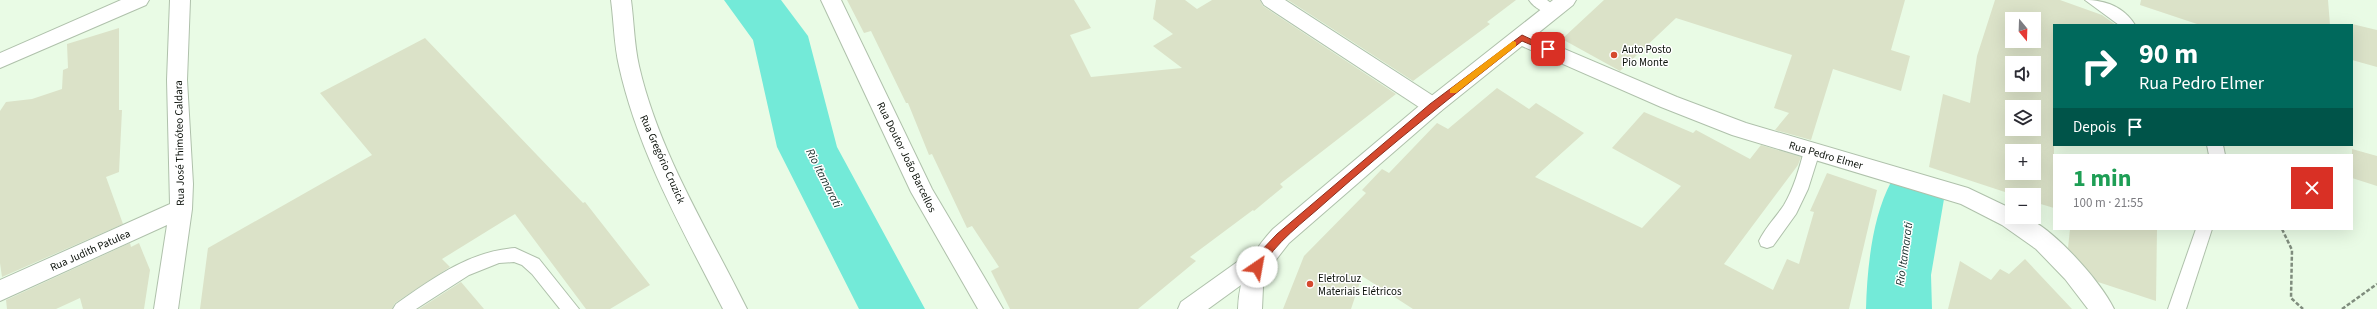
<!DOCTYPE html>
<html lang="pt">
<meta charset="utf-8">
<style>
body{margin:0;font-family:"Source Sans 3",sans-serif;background:#f2f2f3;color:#2b2b33;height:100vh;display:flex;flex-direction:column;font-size:15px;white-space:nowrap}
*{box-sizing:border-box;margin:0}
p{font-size:13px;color:#7c7c81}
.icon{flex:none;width:22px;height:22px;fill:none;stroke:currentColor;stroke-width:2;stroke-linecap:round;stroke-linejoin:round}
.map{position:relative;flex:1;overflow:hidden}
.sheet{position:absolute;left:2053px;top:154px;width:300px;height:76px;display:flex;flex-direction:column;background:#fff;border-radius:0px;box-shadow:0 4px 16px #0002}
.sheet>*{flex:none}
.hud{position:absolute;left:2053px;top:24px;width:300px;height:122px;border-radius:0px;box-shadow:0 4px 16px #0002;background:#00695c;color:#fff;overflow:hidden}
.needle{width:26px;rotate:161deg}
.fabs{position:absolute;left:2005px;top:12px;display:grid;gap:8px}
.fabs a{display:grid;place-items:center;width:36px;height:36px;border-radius:0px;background:#fff;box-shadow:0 4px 16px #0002;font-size:20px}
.pin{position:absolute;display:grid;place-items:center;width:34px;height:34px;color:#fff;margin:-17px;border-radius:8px;box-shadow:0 2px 6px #0006}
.me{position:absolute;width:44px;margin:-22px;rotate:33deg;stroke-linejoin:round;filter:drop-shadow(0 0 3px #0008)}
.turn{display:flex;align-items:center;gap:14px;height:84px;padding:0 20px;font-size:18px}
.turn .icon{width:52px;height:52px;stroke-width:2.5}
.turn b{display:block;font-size:28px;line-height:34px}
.then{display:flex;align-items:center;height:38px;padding:0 20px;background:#0003;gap:8px;font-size:15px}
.round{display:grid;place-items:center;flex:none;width:42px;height:42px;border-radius:0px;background:#f2f2f3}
.headline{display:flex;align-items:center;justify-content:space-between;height:68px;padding:0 20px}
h1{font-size:24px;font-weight:700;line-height:30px;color:#1e9e55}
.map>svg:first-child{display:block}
</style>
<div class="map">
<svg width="2377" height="309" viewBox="0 0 2377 309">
<rect width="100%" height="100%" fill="#e9fbe5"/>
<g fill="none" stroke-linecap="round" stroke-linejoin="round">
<g fill="#73ead8" fill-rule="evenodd">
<path d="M724 0H781L808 36 837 147 925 309H859L777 147 753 40Z"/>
<path d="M1913 175 1935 182 1944 199 1931 275 1932 309H1866C1867 269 1872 218 1891 182Z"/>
</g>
</g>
<g fill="#dbe2c8" fill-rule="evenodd">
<path d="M847 0H1074L1091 28 1070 35 1091 77 1182 68 1153 46 1173 34 1153 19 1156 0H1185L1197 9 1212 0H1260L1263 6 1396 94 1280 184 1283 187 1254 211 1253 210 1190 257 1196 261 1138 309H1010L991 271 999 267 972 226 967 228 932 154 929 155 908 103H906L871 31 864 33Z"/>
<path d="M1288 0H1516L1487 22 1490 24 1413 81Z"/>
<path d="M1604 0H1905L1891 50 1910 56 1901 91 1833 69 1811 140 1775 130 1789 113 1774 108 1792 55 1676 18 1620 71 1562 39Z"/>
<path d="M1995 0H2060L2102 15 2116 25H2054V208L2034 202V195H2014L1929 167 1943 94 1970 103 1977 56ZM2012 19H2034V41H2012ZM2012 63H2034V85H2012ZM2012 107H2034V129H2012ZM2012 151H2034V173H2012Z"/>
<path d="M2141 0H2328L2330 25H2200L2140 5Z"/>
<path d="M2352 24 2377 30V67L2352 60Z"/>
<path d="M119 28V110H122L119 172 106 177 123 224 2 277 0 263V111L6 102 32 99 62 89 63 70 68 68 67 44Z"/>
<path d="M425 38 583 203 585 202 650 285 610 309H586L515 214 442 259 450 267 395 303 392 309H200L208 248 372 155 320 93Z"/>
<path d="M1497 88 1529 109 1536 103 1584 133 1535 177 1642 228 1681 186 1612 148 1644 112 1693 133 1696 130 1750 159 1761 145 1801 157 1798 165 1724 264 1773 290 1787 259 1799 264 1814 212 1810 211 1827 173 1877 190 1849 309H1413L1362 276 1351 309H1283L1304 256 1366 193 1362 190 1382 169 1389 173 1437 123 1448 129Z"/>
<path d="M2352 149 2377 156V186L2352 178Z"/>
<path d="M2070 229H2157L2156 301 2098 282 2068 248Z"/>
<path d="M130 243 131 247 139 243 150 270 144 309H83L80 298 56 309H7L6 300Z"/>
<path d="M2025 259 2072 309H1948L1960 261 1991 280 2000 269 2009 274Z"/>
<path d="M461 282 484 309H419Z"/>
</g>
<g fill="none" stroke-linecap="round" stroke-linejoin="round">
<g stroke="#afc1ab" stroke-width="2">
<g id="service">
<path d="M1529 0H1547L1561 11 1559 14C1550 17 1534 8 1529 0Z"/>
<path d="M2085 0C2105 0 2124 7 2135 25H2119Z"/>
<path d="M1812 145 1818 147 1820 151 1808 189 1796 214 1773 246 1767 248 1761 246 1759 241C1765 228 1776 217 1784 205 1794 188 1799 169 1804 151L1806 147Z"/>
<path d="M2207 145H2223L2225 155H2209Z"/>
<path d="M2196 229H2212L2186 309H2168Z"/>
<path d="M515 248 539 259 579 309H560L532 274 522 265 514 262 499 263 469 275 416 309H393L396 304C432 279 469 251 515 248Z"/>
</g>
</g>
<g stroke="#afc1ab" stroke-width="2">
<g id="minor">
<path d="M121 0H149L146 5 0 68V53Z"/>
<path d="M170 0H190L187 80 193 184 192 209 178 309H154L167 225 0 301V280L170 204 167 80Z"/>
<path d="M611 0H631C634 22 634 44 639 66 659 153 708 230 747 309H723C683 231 638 152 619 66 614 45 614 22 611 0Z"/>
<path d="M821 0H841L932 189 1003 309H978L911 192Z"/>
<path d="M1261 0H1285L1441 101 1444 106 1441 111 1433 114 1425 111 1264 5Z"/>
<path d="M1522 31 1677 97 1746 123 1968 188 2012 209V217C2017 217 2023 216 2027 218 2055 230 2101 282 2114 309H2088L2065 279 2036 249 2002 225 1961 204 1732 135 1661 107 1515 43 1512 38 1515 33Z"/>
<path d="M1262 248 1270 250 1274 257 1270 264 1208 309H1178L1181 302 1254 250Z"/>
</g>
</g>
<g stroke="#afc1ab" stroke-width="2">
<path id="tertiary" d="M1553 0H1576L1573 5 1441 111 1289 243 1268 270 1263 287 1262 309H1238C1239 276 1251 253 1273 229L1425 101Z"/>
</g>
<g stroke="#7f8c7d" stroke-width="2.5" stroke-dasharray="4 2" stroke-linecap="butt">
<path d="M2282 229 2292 250 2291 298 2303 309"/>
<path d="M2342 309 2377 284"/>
</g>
<use href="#service" fill="#fff" fill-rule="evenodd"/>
<use href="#minor" fill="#fff" fill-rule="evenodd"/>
<use href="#tertiary" fill="#fff" fill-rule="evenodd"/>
</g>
<path fill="#d5492e" stroke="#8a2f1e" d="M1522 35 1552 49 1548 52 1522 41C1456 93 1390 145 1327 201 1304 222 1275 242 1260 270H1253L1252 267 1258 254 1277 234 1430 104Z"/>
<path fill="#f59e0b" d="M1513 41 1516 42V46L1456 93H1450V89Z"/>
<g fill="#d5492e" stroke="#fff" stroke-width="1.5">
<circle cx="1614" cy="55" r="4"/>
<circle cx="1310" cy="284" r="4"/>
</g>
<g text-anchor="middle" stroke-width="3" stroke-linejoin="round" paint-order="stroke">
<g font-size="11" fill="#0b110a" stroke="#fff" text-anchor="start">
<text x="1622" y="53">Auto Posto<tspan x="1622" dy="13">Pio Monte</tspan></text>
<text x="1318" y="282">EletroLuz<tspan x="1318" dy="13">Materiais Elétricos</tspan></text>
</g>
<g font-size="11" fill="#0b110a" stroke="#fff">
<text transform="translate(179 143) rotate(-91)" y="4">Rua José Thimóteo Caldara</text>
<text transform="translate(1826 155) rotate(16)" y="4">Rua Pedro Elmer</text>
<text transform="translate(907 157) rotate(64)" y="4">Rua Doutor João Barcellos</text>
<text transform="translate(663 159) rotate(66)" y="4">Rua Gregório Cruzick</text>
<text transform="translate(90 250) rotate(-24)" y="4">Rua Judith Patulea</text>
</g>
<g font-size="12" font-style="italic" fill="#1b312d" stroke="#fff">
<text transform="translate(824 178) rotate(63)" y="4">Rio Itamarati</text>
<text transform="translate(1904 254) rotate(-82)" y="4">Rio Itamarati</text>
</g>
</g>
</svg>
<div class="fabs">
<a><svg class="needle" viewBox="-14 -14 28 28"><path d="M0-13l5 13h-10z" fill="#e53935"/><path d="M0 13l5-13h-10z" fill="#7c7c81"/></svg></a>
<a><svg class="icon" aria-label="sound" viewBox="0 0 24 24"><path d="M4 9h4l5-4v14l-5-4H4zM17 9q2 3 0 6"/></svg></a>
<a><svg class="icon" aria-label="layers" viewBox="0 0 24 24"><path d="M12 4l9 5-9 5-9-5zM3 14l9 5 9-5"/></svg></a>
<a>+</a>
<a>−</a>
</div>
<div class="pin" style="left:1548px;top:49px;background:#d93025"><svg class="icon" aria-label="arrive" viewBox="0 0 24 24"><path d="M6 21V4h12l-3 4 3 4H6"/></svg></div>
<svg class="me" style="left:1257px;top:267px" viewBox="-20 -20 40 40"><circle r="19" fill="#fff"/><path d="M0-13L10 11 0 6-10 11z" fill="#d5492e"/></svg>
<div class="hud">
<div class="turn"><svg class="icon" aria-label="right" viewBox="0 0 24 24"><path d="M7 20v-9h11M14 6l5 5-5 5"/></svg><div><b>90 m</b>Rua Pedro Elmer</div></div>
<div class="then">Depois<svg class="icon" aria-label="arrive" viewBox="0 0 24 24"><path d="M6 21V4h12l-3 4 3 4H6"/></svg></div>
</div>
<section class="sheet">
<div class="headline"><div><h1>1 min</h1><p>100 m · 21:55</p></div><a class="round" style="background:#d93025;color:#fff"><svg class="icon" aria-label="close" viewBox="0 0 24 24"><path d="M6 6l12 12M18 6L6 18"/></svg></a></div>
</section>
</div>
